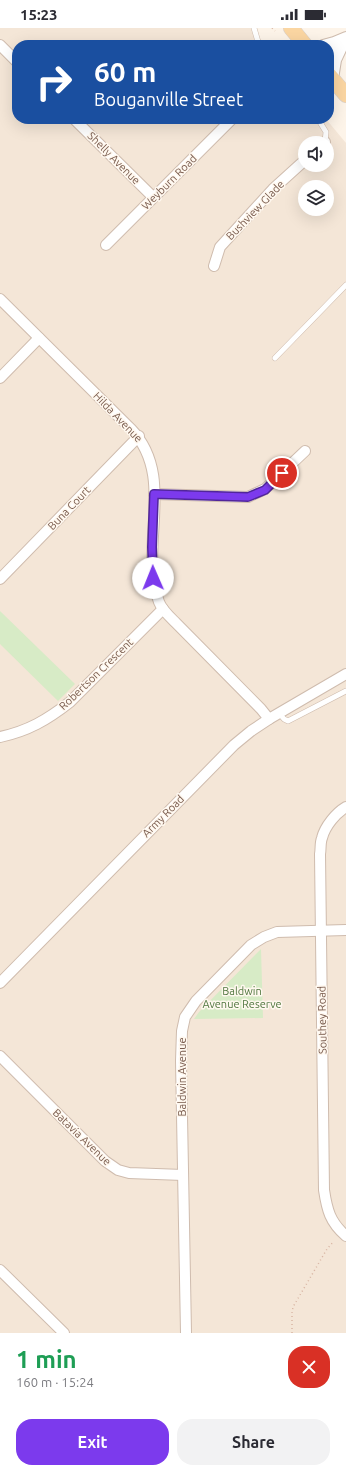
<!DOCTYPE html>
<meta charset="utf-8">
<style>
body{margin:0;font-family:Ubuntu,sans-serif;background:#f2f2f3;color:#2b2b33;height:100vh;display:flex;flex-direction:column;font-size:15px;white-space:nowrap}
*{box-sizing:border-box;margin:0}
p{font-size:13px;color:#7c7c81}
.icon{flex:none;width:22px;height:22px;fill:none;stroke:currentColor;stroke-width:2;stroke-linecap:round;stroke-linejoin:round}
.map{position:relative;height:1305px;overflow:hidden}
.panel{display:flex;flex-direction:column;background:#fff;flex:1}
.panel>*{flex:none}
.top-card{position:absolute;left:12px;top:12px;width:322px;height:84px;border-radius:16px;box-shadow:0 4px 16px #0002;background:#1a4fa0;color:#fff;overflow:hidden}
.controls{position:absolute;left:298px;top:108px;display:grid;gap:8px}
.controls a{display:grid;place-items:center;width:36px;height:36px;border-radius:50%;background:#fff;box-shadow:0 4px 16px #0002;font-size:20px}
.pin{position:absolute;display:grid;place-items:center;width:34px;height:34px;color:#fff;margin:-17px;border:2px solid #fff;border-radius:50%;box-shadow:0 1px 4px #0007}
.me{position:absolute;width:44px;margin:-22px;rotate:359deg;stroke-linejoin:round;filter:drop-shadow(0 0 3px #0008)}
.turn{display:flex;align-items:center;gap:14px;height:84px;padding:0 16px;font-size:18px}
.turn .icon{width:52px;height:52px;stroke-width:2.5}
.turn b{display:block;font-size:28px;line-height:34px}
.round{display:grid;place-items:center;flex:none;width:42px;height:42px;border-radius:16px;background:#f2f2f3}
.head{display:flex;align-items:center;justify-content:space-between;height:68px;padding:0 16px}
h1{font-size:24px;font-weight:700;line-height:30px;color:#1e9e55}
.cta{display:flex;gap:8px;margin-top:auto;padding:8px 16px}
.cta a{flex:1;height:46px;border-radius:16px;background:#7c3aed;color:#fff;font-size:16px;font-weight:700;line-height:46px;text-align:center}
.cta a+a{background:#f2f2f3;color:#2b2b33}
.status{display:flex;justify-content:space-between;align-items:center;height:28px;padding:0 20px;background:#fff;direction:ltr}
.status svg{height:11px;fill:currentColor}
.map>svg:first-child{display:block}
</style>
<div class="status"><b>15:23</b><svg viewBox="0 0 49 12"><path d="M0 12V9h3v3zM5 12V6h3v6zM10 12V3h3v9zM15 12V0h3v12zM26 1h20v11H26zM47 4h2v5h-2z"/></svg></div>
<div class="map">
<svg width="346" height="1305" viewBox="0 0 346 1305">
<rect width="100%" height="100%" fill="#fdf4e9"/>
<path fill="#f4e6d7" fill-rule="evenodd" d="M0 0H251L265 17H17V91H326L346 115V1305H0ZM305 115H327V137H305ZM305 159H327V181H305Z"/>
<g fill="#d7ebc6">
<path d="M0 583 75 656 58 673 0 616Z"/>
<path d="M261 921 263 990 194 991 199 984Z"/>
</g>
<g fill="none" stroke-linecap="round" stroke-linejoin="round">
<g stroke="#cfbcae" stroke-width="6">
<g id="service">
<path d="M254 0 259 17"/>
<path d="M318 91 326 104 325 114"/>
<path d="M275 330 346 257"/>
<path d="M279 685 284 691 288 693 346 663"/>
</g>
</g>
<g stroke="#cfbcae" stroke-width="12">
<g id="minor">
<path d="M0 17 17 34"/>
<path d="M323 17 334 14 346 9"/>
<path d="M329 27 342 17"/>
<path d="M333 51 336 32 345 13"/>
<path d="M74 91 153 169"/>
<path d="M324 115 325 114"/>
<path d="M106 217 232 91"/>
<path d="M214 238 220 219 273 161 305 132"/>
<path d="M0 271 131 401C177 449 138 517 159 574 162 582 170 589 176 595L261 681 269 691"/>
<path d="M0 350 39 310"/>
<path d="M154 466 248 469 265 461 305 423"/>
<path d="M0 551 139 408"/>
<path d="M0 709C28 703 47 692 70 674L163 581"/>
<path d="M346 779C336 785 325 798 322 810 320 815 321 821 320 826L324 1162C327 1182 330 1194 346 1208"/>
<path d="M0 955 234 717 251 703 269 691 346 646"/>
<path d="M0 1028 105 1133 118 1142 129 1145 183 1147"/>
<path d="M0 1242 64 1305"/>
<path d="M186 1305 181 1033 182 1003 185 989 196 973 251 917 264 909 277 904 346 902"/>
</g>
</g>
<g stroke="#d9d1cd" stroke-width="16">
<g id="primary">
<path d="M291 0 305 17"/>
<path d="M329 47 346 67"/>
</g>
</g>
<g stroke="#d8b5a3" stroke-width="1.5" stroke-dasharray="1 3" stroke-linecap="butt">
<path d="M272 0 275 3"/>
<path d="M292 1305V1285L293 1279 327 1221 334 1213"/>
</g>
<use href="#service" stroke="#fff" stroke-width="5"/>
<use href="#minor" stroke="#fff" stroke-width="10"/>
<use href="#primary" stroke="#fbd6a2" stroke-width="15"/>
</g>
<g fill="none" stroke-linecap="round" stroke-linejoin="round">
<g stroke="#51269a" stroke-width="10">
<path id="route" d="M153 550 152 519 154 466 248 469 265 462 282 445"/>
</g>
<use href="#route" stroke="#7c3aed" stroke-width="7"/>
</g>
<g text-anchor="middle" stroke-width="3" stroke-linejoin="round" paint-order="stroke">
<g font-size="11" fill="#785a4c" stroke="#fff8ef">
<text transform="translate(114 130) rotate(45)" y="4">Shelly Avenue</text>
<text transform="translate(169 154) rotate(-45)" y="4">Weyburn Road</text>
<text transform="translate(255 182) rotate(-46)" y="4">Bushview Glade</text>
<text transform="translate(118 389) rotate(46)" y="4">Hilda Avenue</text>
<text transform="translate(69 480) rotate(-46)" y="4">Buna Court</text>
<text transform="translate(96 646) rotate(-44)" y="4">Robertson Crescent</text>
<text transform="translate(163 788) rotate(-45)" y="4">Army Road</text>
<text transform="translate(322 992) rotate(-91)" y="4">Southey Road</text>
<text transform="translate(182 1049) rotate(-90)" y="4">Baldwin Avenue</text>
<text transform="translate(82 1109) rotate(44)" y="4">Batavia Avenue</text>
</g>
<g font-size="11" fill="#527841" stroke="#fff8ef">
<text x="242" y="967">Baldwin<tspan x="242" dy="13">Avenue Reserve</tspan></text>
</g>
</g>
</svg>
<div class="controls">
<a><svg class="icon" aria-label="sound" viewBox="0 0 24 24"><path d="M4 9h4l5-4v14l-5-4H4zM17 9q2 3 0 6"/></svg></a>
<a><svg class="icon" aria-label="layers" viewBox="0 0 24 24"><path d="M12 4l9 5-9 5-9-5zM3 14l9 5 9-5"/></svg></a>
</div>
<div class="pin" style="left:282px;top:445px;background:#d93025"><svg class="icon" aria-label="arrive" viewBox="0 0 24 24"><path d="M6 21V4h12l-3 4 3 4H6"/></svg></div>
<svg class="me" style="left:153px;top:550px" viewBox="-20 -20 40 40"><circle r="19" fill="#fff"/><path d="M0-13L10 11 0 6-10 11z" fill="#7c3aed"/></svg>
<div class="top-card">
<div class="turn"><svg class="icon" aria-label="right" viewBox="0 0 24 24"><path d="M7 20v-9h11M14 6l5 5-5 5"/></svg><div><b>60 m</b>Bouganville Street</div></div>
</div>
</div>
<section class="panel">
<div class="head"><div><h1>1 min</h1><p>160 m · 15:24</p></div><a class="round" style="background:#d93025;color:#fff"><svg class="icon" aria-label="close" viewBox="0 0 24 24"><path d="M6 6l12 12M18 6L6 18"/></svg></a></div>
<div class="cta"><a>Exit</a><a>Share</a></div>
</section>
